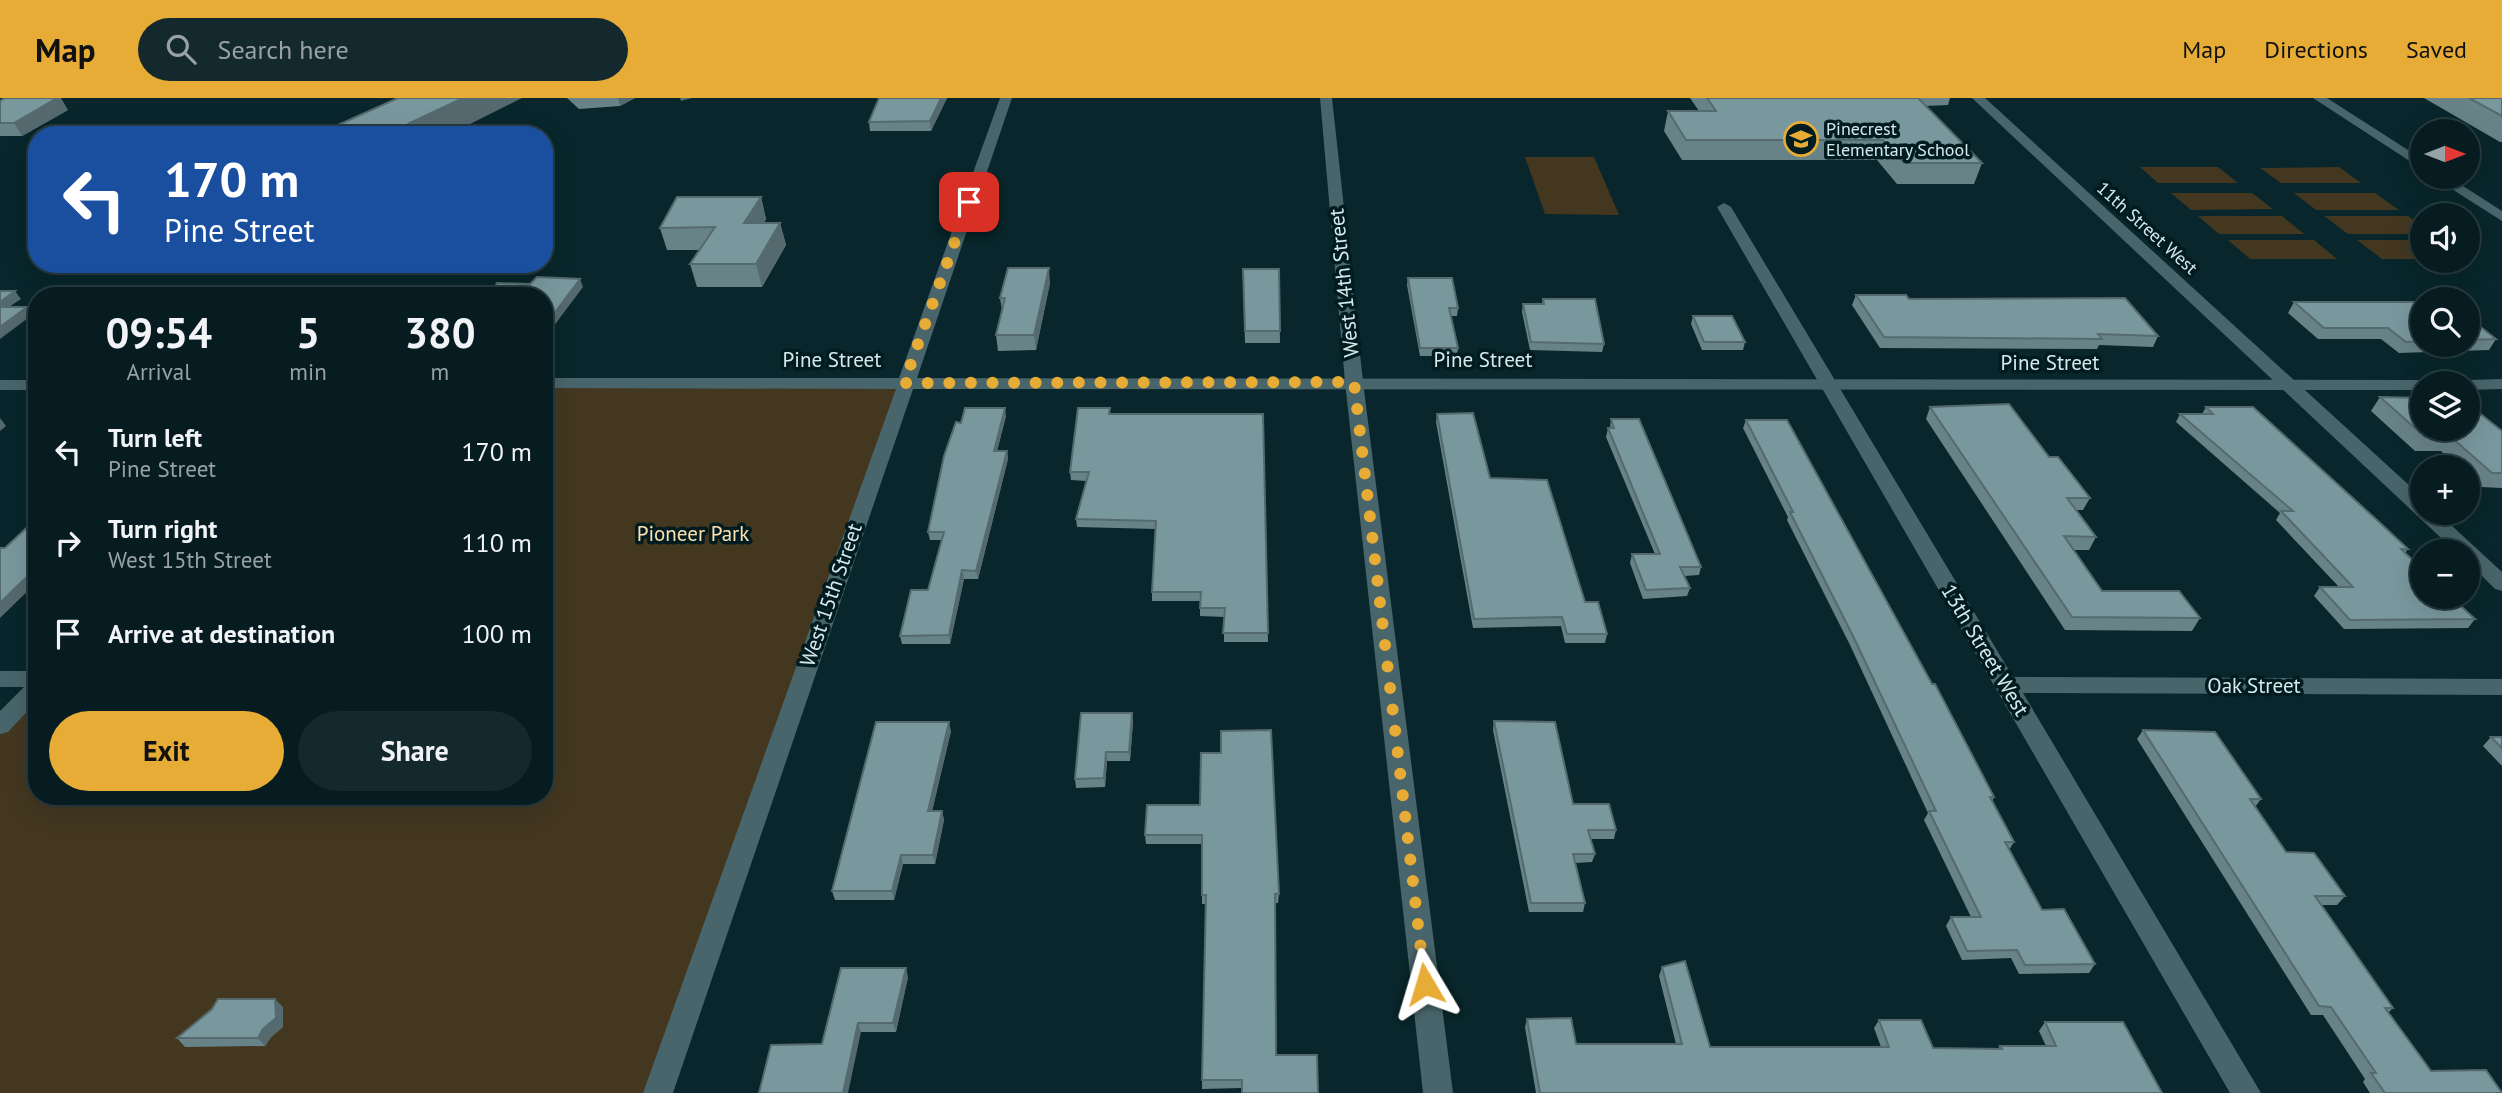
<!DOCTYPE html>
<meta charset="utf-8">
<style>
body{margin:0;font-family:"PT Sans",sans-serif;background:#14292d;color:#f1f3f6;height:100vh;display:flex;flex-direction:column;font-size:26px;white-space:nowrap}
*{box-sizing:border-box;margin:0}
p{font-size:23px;color:#98a1a5}
.icon{flex:none;width:38px;height:38px;fill:none;stroke:currentColor;stroke-width:2;stroke-linecap:round;stroke-linejoin:round}
.map{position:relative;flex:1;overflow:hidden}
.side{position:absolute;left:28px;top:189px;width:525px;height:518px;display:flex;flex-direction:column;background:#061c20;border-radius:28px;box-shadow:0 7px 28px #0002,0 0 0 2px #273a3e}
.side>*{flex:none}
.top-card{position:absolute;left:28px;top:28px;width:525px;height:147px;border-radius:28px;box-shadow:0 7px 28px #0002,0 0 0 2px #273a3e;background:#1a4fa0;color:#fff;overflow:hidden}
.needle{width:46px;rotate:90deg}
.tools{position:absolute;left:2410px;top:21px;display:grid;gap:14px}
.tools a{display:grid;place-items:center;width:70px;height:70px;border-radius:50%;background:#061c20;box-shadow:0 7px 28px #0002,0 0 0 2px #273a3e;font-size:35px}
.pin{position:absolute;display:grid;place-items:center;width:60px;height:60px;color:#fff;margin:-30px;border-radius:14px;box-shadow:0 4px 10px #0006}
.me{position:absolute;width:77px;margin:-38px;rotate:353deg;stroke-linejoin:round;filter:drop-shadow(0 0 5px #0008)}
.turn{display:flex;align-items:center;gap:24px;height:147px;padding:0 21px;font-size:32px}
.turn .icon{width:91px;height:91px;stroke-width:2.5}
.turn b{display:block;font-size:49px;line-height:60px}
.eta{display:flex;justify-content:space-evenly;align-items:center;height:119px;text-align:center}
.eta b{font-size:42px;font-weight:700;line-height:49px}
.primary-button{display:flex;gap:14px;margin-top:auto;padding:14px 21px}
.primary-button a{flex:1;height:80px;border-radius:42px;background:#e6ac36;color:#111;font-size:28px;font-weight:700;line-height:80px;text-align:center}
.primary-button a+a{background:#14292d;color:#f1f3f6}
ul{padding:0;list-style:none}
li{display:flex;align-items:center;gap:21px;height:91px;padding:0 21px}
li div{flex:1}
li b{display:block;font-size:26px}
li em{font-style:normal}
header{display:flex;align-items:center;gap:42px;box-sizing:border-box;height:98px;padding:0 35px;background:#e6ac36;color:#111}
header strong{font-size:33px}
nav{display:flex;gap:38px;margin-inline-start:auto;font-size:24px}
.search{width:490px;height:63px;background:#14292d;display:flex;align-items:center;gap:18px;box-sizing:border-box;padding:0 24px;border-radius:38px;color:#98a1a5;font-size:26px}
.map>svg:first-child{display:block}
</style>
<header>
<strong>Map</strong>
<div class="search"><svg class="icon" aria-label="search" viewBox="0 0 24 24"><circle cx="10" cy="10" r="6"/><path d="M15 15l6 6"/></svg>Search here</div>
<nav><a>Map</a><a>Directions</a><a>Saved</a></nav>
</header>
<div class="map">
<svg width="2502" height="995" viewBox="0 0 2502 995">
<rect width="100%" height="100%" fill="#08262b"/>
<g fill="#433720">
<path d="M1525 59H1594L1619 117 1545 116Z"/>
<path d="M2218 69 2238 85H2158L2140 69Z"/>
<path d="M2339 69 2361 85H2281L2260 70Z"/>
<path d="M2171 95H2252L2273 111 2191 112Z"/>
<path d="M2294 95H2375L2399 112H2316Z"/>
<path d="M2198 118H2282L2304 136H2219Z"/>
<path d="M2324 118H2408L2422 128V136H2348Z"/>
<path d="M2228 142H2314L2337 161H2250Z"/>
<path d="M2357 142H2422V161H2382Z"/>
<path d="M544 285H904L658 995H0V628L37 589V698H544Z"/>
</g>
<g fill="none" stroke-linecap="round" stroke-linejoin="round">
<g fill="#48656b" fill-rule="evenodd">
<path d="M1320 0H1332L1363 284 1453 995H1423L1345 284Z"/>
<path d="M1972 0H1985L2422 399V415H2438L2502 474V493L2495 491 2468 464V453H2455Z"/>
<path d="M2313 0H2327L2422 61V71Z"/>
<path d="M2433 79H2449L2502 113V123Z"/>
<path d="M1724 105 1731 109 2013 579 2502 581V597L2023 595 2261 995H2230L1717 109Z"/>
<path d="M402 190 408 192V198H391Z"/>
<path d="M0 573H37V603L8 634 0 636V613L24 589H0Z"/>
</g>
<g fill="#48656b" fill-rule="evenodd">
<path d="M1000 0H1012L917 280 2422 282 2429 285H2422V292L913 291 673 995H643L896 291 544 290V280H899Z"/>
<path d="M2502 281V291L2468 292V285H2461L2468 282Z"/>
<rect x="0" y="282" width="37" height="10"/>
</g>
</g>
<g fill="#688388">
<path d="M567 0H635L620 8 579 11Z"/>
<path d="M947 0 931 33H870L869 24Z"/>
<path d="M1690 0H1950L1948 7 1925 8 1982 65 1974 86H1897L1877 62H1682L1664 33 1668 13H1699Z"/>
<path d="M2424 0H2502V44H2500Z"/>
<path d="M0 3 68 12 22 38H0Z"/>
<path d="M761 99 766 121 764 125H780L786 147 762 189H697L690 166 700 152H667L660 130Z"/>
<path d="M1243 171H1279L1280 245H1245Z"/>
<path d="M1408 180 1458 210 1457 218H1451L1458 250 1457 258H1420L1407 187Z"/>
<path d="M1050 185 1036 252 998 253 996 237 1002 212 1000 200Z"/>
<path d="M1856 197 1909 201 2158 238 2153 249 2099 247 2097 251 1880 250 1852 207Z"/>
<path d="M1543 201 1604 246 1602 254 1530 252 1522 214 1523 206H1542Z"/>
<path d="M2294 204H2422V247H2468V219L2496 241 2489 252 2399 255 2381 241H2318L2288 215Z"/>
<path d="M1693 218 1745 244 1743 252H1702L1691 226Z"/>
<path d="M2380 299 2502 333V390L2481 389 2468 377V369H2459L2441 353H2415L2371 313Z"/>
<path d="M1930 309 2049 359 2090 400 2083 412H2077L2096 439 2089 452H2073L2102 493 2200 520 2192 533 2065 532 1926 321Z"/>
<path d="M2206 309 2408 451 2405 455 2475 521 2468 530 2344 531 2314 498 2320 489H2339L2276 422 2280 415 2176 324 2180 316H2202Z"/>
<path d="M1110 310V316H1263L1268 544H1224V519L1200 518V503H1152V494L1156 431 1077 429 1076 421 1086 383 1071 382 1070 374Z"/>
<path d="M1437 316 1585 504 1607 536 1605 545H1565L1561 528 1473 530 1436 324Z"/>
<path d="M1006 318 997 353H1007L1008 361 978 481H964L950 546H902L900 538 928 492 942 442H930L928 434 961 325Z"/>
<path d="M1611 321 1701 469 1699 477 1684 478 1690 490 1687 498 1643 501 1630 465 1632 456H1655L1606 339 1608 330H1610Z"/>
<path d="M1746 322 1994 699 1992 704 2014 744 2009 752 2042 812 2095 866 2089 875 2019 876 2011 860 1962 862 1946 828 1951 819H1971L1924 722 1928 715 1850 547 1787 422 1788 419 1743 330Z"/>
<path d="M1132 615 1133 624 1130 663H1107L1105 689 1076 690 1075 681Z"/>
<path d="M1494 623 1573 706 1616 732 1614 741H1591L1595 756 1592 764 1575 765 1585 805 1583 814H1529L1493 632Z"/>
<path d="M2143 632 2261 701 2255 709 2286 754 2345 798 2337 807H2322L2393 910 2388 915 2431 973 2502 995H2370L2363 984 2365 981 2323 917H2311L2137 641Z"/>
<path d="M951 633 932 713H942L944 722 935 766H903L894 802H835L832 793Z"/>
<path d="M2491 639H2502V668L2483 648Z"/>
<path d="M1200 707 1279 796 1278 805H1275L1242 990 1202 991 1206 806H1202V746H1146L1145 737Z"/>
<path d="M1662 869 1710 949H1881L1874 930 1879 922 1933 950 1998 951 2000 948H2046L2039 933 2045 924 2162 995H1536L1525 929 1527 921 1576 946H1676L1659 878Z"/>
<path d="M908 879 896 934H861L822 946Z"/>
<path d="M283 909V929L271 939 265 948 185 949 177 940Z"/>
</g>
<g fill="#556a6f">
<path d="M57 0H61L68 12 22 38 14 25Z"/>
<path d="M463 0H522L448 37H408V26Z"/>
<path d="M618 0H635L620 8Z"/>
<path d="M680 0H692L681 3Z"/>
<path d="M941 0H947L931 33 930 23Z"/>
<path d="M761 99 766 121 750 147 744 125Z"/>
<path d="M780 125 786 147 762 189 756 166Z"/>
<path d="M1049 170 1050 185 1036 252 1034 237Z"/>
<path d="M580 181 583 189 544 241V229Z"/>
<path d="M15 193 21 201 0 215V204Z"/>
<path d="M27 209 32 217 0 241V229Z"/>
<path d="M1005 310 1006 318 995 361 994 353Z"/>
<path d="M0 320 6 328 0 333Z"/>
<path d="M1007 353 1008 361 978 481 976 473Z"/>
<path d="M37 469V484L0 520V505Z"/>
<path d="M962 472 964 481 950 546 949 537Z"/>
<path d="M1132 615 1133 624 1130 663 1129 654Z"/>
<path d="M949 624 951 633 930 722 928 713Z"/>
<path d="M1106 654 1107 663 1105 689 1104 680Z"/>
<path d="M942 713 944 722 935 766 933 757Z"/>
<path d="M901 757 903 766 894 802 892 793Z"/>
<path d="M906 870 908 879 896 934 893 925Z"/>
<path d="M275 901 283 909V929L271 939 265 948 258 940Z"/>
<path d="M858 925 861 934 848 995H843Z"/>
</g>
<g fill="#79989e" stroke="#556a6f" stroke-width="2">
<path d="M5 0H57L14 25H0V3Z"/>
<path d="M398 0H463L408 26V37H337L338 27Z"/>
<path d="M879 0H941L930 23 869 24Z"/>
<path d="M1707 0H1918L1982 65H1904L1883 42H1686L1668 13H1716Z"/>
<path d="M2469 0H2502V18Z"/>
<path d="M677 99H761L744 125H780L756 166H690L715 129 660 130Z"/>
<path d="M1008 170H1049L1034 237H996L1005 200H1000Z"/>
<path d="M1243 171H1279L1280 233H1245Z"/>
<path d="M537 179 580 181 544 229V198H428L437 188 495 189 497 185 530 186Z"/>
<path d="M1408 180H1452L1458 210H1449L1458 250H1420Z"/>
<path d="M0 193H15L0 204Z"/>
<path d="M1856 197H1906L1909 201 2125 200 2158 238 2098 236 2102 241 1884 239Z"/>
<path d="M1543 201H1595L1604 246 1531 244 1523 206H1544Z"/>
<path d="M2294 204H2422V243L2406 244 2388 230H2324Z"/>
<path d="M0 209H27L0 229Z"/>
<path d="M1693 218H1732L1745 244H1704Z"/>
<path d="M2468 219 2496 241 2468 242Z"/>
<path d="M2380 299 2422 300V331H2468V306L2502 333V375H2492L2451 339H2425Z"/>
<path d="M2009 306 2049 359H2058L2090 400H2067L2096 439 2064 438 2102 493H2179L2200 520 2072 519 1930 309Z"/>
<path d="M2206 309H2253L2378 423 2408 451H2401L2422 471V499H2451L2475 521 2350 522 2320 489H2353L2281 413H2293L2180 316H2213Z"/>
<path d="M965 310H1005L994 353H1007L976 473 962 472 949 537 900 538 911 492H928L944 434H928L944 358 956 324 961 325Z"/>
<path d="M1078 310H1110L1109 316H1263L1268 535H1223L1225 510H1200L1201 494H1152L1156 423 1076 421 1089 374H1070Z"/>
<path d="M1473 315 1490 380 1547 382 1585 504H1598L1607 536H1567L1562 519 1474 521 1437 316Z"/>
<path d="M1611 321H1639L1701 469H1680L1690 490 1646 492 1632 456H1660L1608 330H1614Z"/>
<path d="M1746 322H1787L1932 586H1935L1994 699H1990L2014 744H2005L2042 812 2064 811 2095 866 2025 867 2017 852 1967 853 1951 819H1981L1929 713H1936L1853 538 1790 414H1793Z"/>
<path d="M37 420V469L0 505V450H5Z"/>
<path d="M1081 615H1132L1129 654H1106L1104 680 1075 681Z"/>
<path d="M1494 623 1555 624 1573 706H1609L1616 732H1588L1595 756H1573L1585 805H1531Z"/>
<path d="M876 624H949L928 713H942L933 757H901L892 793H832Z"/>
<path d="M1271 632 1279 796H1275L1276 957H1317L1318 995H1242V982H1202L1206 797H1202V737H1145L1147 707H1200L1201 655H1221V633Z"/>
<path d="M2143 632 2215 634 2261 701H2250L2286 754 2314 755 2345 798H2315L2393 910H2385L2431 973 2486 972 2502 995H2385L2371 975H2376L2331 909 2319 908Z"/>
<path d="M2491 639H2502V650Z"/>
<path d="M1685 863 1710 949H1889L1879 922H1921L1933 950 2002 951 2000 948H2056L2045 924H2123L2162 995H1540L1527 921 1571 920 1576 946H1682L1662 869Z"/>
<path d="M841 870H906L893 925H858L843 995H759L771 947 822 946Z"/>
<path d="M218 901H275L276 920 263 931 258 940H177L212 911Z"/>
</g>
<g fill="none" stroke-linecap="round" stroke-linejoin="round">
<path stroke="#e6ac36" stroke-width="12" stroke-dasharray="0 21.6" d="M969 104 904 285 1354 284 1425 886"/>
</g>
<defs>
<g id="school-ring" transform="scale(1.75)"><circle r="9.5" fill="#001c21" stroke="#e6ac36" stroke-width="1.5"/><path d="M0-5L7-2L0 1L-7-2ZM-4 1L0 2.5L4 1V4Q0 6-4 4Z" fill="#e6ac36"/></g>
</defs>
<g fill-rule="evenodd">
<use href="#school-ring" x="1801" y="41"/>
</g>
<g text-anchor="middle" stroke-width="7" stroke-linejoin="round" paint-order="stroke">
<g font-size="18" fill="#d8e9ec" stroke="#001c21" text-anchor="start">
<text x="1826" y="37">Pinecrest<tspan x="1826" dy="21">Elementary School</tspan></text>
</g>
<g font-size="18" fill="#d8e9ec" stroke="#001c21">
<text transform="translate(2147 130) rotate(42)" y="6">11th Street West</text>
</g>
<g font-size="21" fill="#d8e9ec" stroke="#001c21">
<text transform="translate(1344 185) rotate(-96)" y="7">West 14th Street</text>
<text x="832" y="269">Pine Street</text>
<text x="1483" y="269">Pine Street</text>
<text x="2050" y="272">Pine Street</text>
<text transform="translate(831 497) rotate(-71)" y="7">West 15th Street</text>
<text transform="translate(1985 552) rotate(59)" y="7">13th Street West</text>
<text x="2254" y="595">Oak Street</text>
</g>
<g font-size="21" fill="#fee0ac" stroke="#001c21">
<text x="693" y="443">Pioneer Park</text>
</g>
</g>
</svg>
<div class="tools">
<a><svg class="needle" viewBox="-14 -14 28 28"><path d="M0-13l5 13h-10z" fill="#e53935"/><path d="M0 13l5-13h-10z" fill="#98a1a5"/></svg></a>
<a><svg class="icon" aria-label="sound" viewBox="0 0 24 24"><path d="M4 9h4l5-4v14l-5-4H4zM17 9q2 3 0 6"/></svg></a>
<a><svg class="icon" aria-label="search" viewBox="0 0 24 24"><circle cx="10" cy="10" r="6"/><path d="M15 15l6 6"/></svg></a>
<a><svg class="icon" aria-label="layers" viewBox="0 0 24 24"><path d="M12 4l9 5-9 5-9-5zM3 14l9 5 9-5"/></svg></a>
<a>+</a>
<a>−</a>
</div>
<div class="pin" style="left:969px;top:104px;background:#d93025"><svg class="icon" aria-label="arrive" viewBox="0 0 24 24"><path d="M6 21V4h12l-3 4 3 4H6"/></svg></div>
<svg class="me" style="left:1425px;top:886px" viewBox="-20 -20 40 40"><path d="M0-17L14 15 0 8-14 15z" fill="#e6ac36" stroke="#fff" stroke-width="4"/></svg>
<div class="top-card">
<div class="turn"><svg class="icon" aria-label="left" viewBox="0 0 24 24"><path d="M17 20v-9H6M10 6l-5 5 5 5"/></svg><div><b>170 m</b>Pine Street</div></div>
</div>
<section class="side">
<div class="eta">
<div><b>09:54</b><p>Arrival</p></div>
<div><b>5</b><p>min</p></div>
<div><b>380</b><p>m</p></div>
</div>
<ul>
<li><svg class="icon" aria-label="left" viewBox="0 0 24 24"><path d="M17 20v-9H6M10 6l-5 5 5 5"/></svg><div><b>Turn left</b><p>Pine Street</p></div><em>170 m</em></li>
<li><svg class="icon" aria-label="right" viewBox="0 0 24 24"><path d="M7 20v-9h11M14 6l5 5-5 5"/></svg><div><b>Turn right</b><p>West 15th Street</p></div><em>110 m</em></li>
<li><svg class="icon" aria-label="arrive" viewBox="0 0 24 24"><path d="M6 21V4h12l-3 4 3 4H6"/></svg><div><b>Arrive at destination</b></div><em>100 m</em></li>
</ul>
<div class="primary-button"><a>Exit</a><a>Share</a></div>
</section>
</div>
